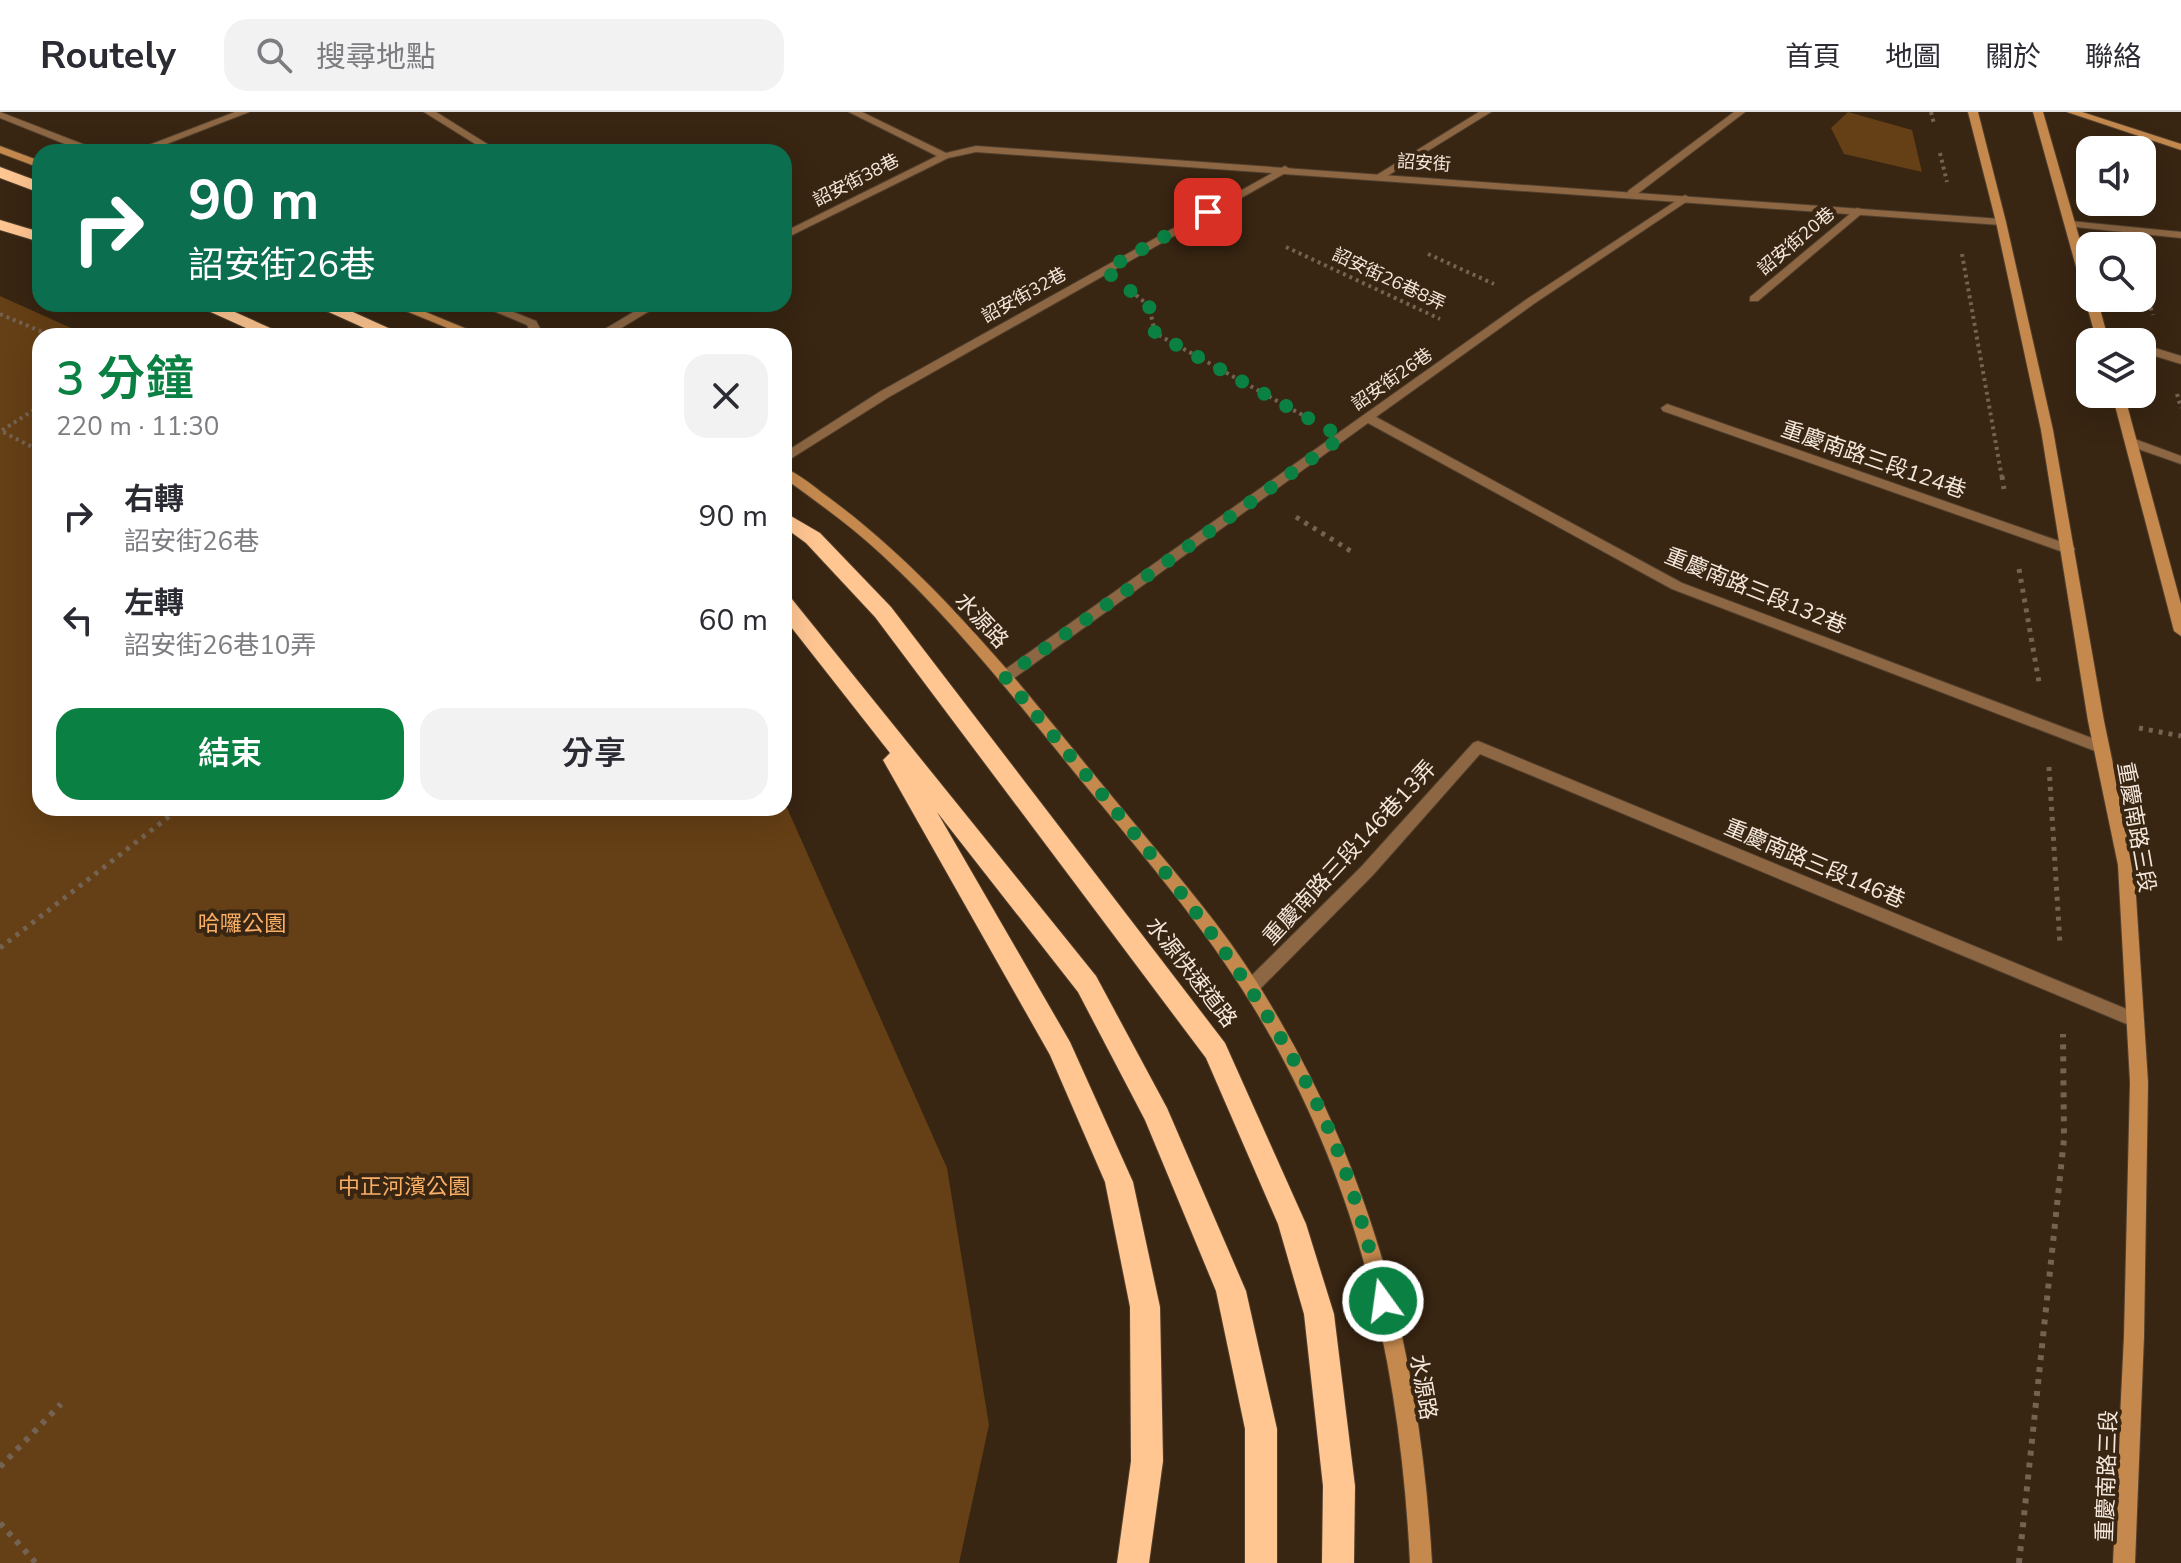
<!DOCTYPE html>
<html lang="zh-TW">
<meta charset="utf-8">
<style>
body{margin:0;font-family:"Nunito Sans","Noto Sans TC",sans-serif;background:#f2f2f3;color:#2b2b33;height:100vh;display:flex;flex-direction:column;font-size:30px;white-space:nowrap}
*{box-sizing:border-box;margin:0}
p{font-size:26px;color:#7c7c81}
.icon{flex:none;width:44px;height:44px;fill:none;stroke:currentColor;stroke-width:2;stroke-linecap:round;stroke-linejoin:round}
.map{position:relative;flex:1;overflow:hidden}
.sheet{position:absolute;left:32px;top:216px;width:760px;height:488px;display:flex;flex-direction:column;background:#fff;border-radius:24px;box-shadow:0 8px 32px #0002}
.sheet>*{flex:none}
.top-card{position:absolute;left:32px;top:32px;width:760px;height:168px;border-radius:24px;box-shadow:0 8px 32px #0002;background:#0b6e4f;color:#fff;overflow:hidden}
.tools{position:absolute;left:2076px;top:24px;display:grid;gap:16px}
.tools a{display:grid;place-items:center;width:80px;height:80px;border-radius:16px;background:#fff;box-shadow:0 8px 32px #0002;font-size:40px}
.pin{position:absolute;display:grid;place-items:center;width:68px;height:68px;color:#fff;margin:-34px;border-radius:16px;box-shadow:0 4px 12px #0006}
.me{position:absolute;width:88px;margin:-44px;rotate:346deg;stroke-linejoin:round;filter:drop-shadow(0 0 6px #0008)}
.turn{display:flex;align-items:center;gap:28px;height:168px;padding:0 24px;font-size:36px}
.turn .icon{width:104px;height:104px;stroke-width:2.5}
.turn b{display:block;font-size:56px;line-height:68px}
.round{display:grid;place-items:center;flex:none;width:84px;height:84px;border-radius:24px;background:#f2f2f3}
.headline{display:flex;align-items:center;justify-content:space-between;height:136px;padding:0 24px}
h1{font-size:48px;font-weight:600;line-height:60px;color:#0b8043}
.primary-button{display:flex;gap:16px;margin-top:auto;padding:16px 24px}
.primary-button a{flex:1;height:92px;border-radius:24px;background:#0b8043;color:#fff;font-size:32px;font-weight:600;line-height:92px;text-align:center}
.primary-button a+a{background:#f2f2f3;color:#2b2b33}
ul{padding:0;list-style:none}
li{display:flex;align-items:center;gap:24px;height:104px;padding:0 24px}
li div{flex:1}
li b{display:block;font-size:30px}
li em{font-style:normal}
header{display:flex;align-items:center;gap:48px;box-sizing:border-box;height:112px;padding:0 40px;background:#fff;border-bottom:2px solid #e1e1e2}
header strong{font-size:38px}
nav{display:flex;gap:44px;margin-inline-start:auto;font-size:28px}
.search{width:560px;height:72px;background:#f2f2f3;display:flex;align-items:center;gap:20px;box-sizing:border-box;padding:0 28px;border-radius:24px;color:#7c7c81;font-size:30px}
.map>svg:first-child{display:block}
</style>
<header>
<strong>Routely</strong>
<div class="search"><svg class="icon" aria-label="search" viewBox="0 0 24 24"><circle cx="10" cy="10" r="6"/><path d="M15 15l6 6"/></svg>搜尋地點</div>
<nav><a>首頁</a><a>地圖</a><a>關於</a><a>聯絡</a></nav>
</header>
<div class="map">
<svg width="2181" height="1451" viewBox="0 0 2181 1451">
<rect width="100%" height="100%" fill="#382512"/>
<g fill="#653f15">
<path d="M1848 0 1912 18 1922 60 1844 42 1831 16Z"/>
<path d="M0 184 89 224H40V696H784V689L947 1056 989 1313 959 1451H0Z"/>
</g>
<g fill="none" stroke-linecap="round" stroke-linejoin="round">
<g stroke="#52402e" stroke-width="2">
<g id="lane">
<path d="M0 0 98 38 99 40H85L0 6Z"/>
<path d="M235 0H249L146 40H131Z"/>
<path d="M424 0H436L500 40H488Z"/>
<path d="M1479 0H1491L1384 66 1375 64Z"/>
<path d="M1734 0H1745L1636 83H1628V79Z"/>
<path d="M1285 54 1290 57 1289 59 889 285 784 351V341L881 279Z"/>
<path d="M1685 83 1690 86 1689 88 1535 191 1376 305 1682 471 2105 631 2108 635 2105 639H2095L1672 477 1368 311 1010 569H1000L998 565 1000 561 1527 187Z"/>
<path d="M1857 96 1866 98 1758 189H1750V185Z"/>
<path d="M2070 109 2181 120V126L2066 114 2065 112Z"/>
<path d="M477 192H493L536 209 544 224H532L527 213Z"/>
<path d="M2102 220 2125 227 2127 230C2116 230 2104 232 2096 224Z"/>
<path d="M2142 232 2181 244V252L2142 240Z"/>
<path d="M1667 292 2073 434 2075 437 2073 440H2063L1663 299 1661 296Z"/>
<path d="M2132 326 2181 344V352L2127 333V327Z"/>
<path d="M1478 629 2141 903 2144 908 2141 913 2135 915 2129 913 1480 642 1373 763 1257 880 1251 882 1245 880 1242 875 1245 870 1361 755 1473 631Z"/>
</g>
</g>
<g stroke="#52402e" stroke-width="2">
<g id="street">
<path d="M849 0H862L946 41 976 34 2001 107 2006 110 2001 113 976 40 948 46 784 127V120L937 44Z"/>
<path d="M647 192H661L608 224H593Z"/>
</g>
</g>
<g stroke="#52402e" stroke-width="2">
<g id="secondary">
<path d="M1968 0H1978L2006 110 2053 318 2104 609 2134 753 2148 970 2144 1224 2135 1451H2113L2124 1224 2130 970 2118 753 2088 609 2041 318 1996 110Z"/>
<path d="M2033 0H2043L2090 163V186H2097L2109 230H2097Z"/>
<path d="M2067 0H2082L2181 32V38Z"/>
<path d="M0 34 40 49V56L0 41Z"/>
<path d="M389 192H406L484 224H467Z"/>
<path d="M2112 282H2124L2181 492V524L2174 519Z"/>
<path d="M784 356C800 362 814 375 828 385 900 438 959 502 1017 569 1058 618 1098 668 1139 717 1180 766 1222 815 1256 869 1371 1051 1420 1238 1432 1451H1410C1400 1245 1355 1053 1242 877 1192 799 1130 728 1071 656 1011 582 952 507 881 442 851 414 817 390 784 366Z"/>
</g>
</g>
<g stroke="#52402e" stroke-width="2">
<g id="highway">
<path d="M0 55 40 70V81L0 66Z"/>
<path d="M0 108 40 120V130L0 118Z"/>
<path d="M193 192H217L288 224H264Z"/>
<path d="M311 192H335L406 224H382Z"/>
<path d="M784 400 820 421 891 495 1225 931 1306 1112 1334 1202 1355 1374 1354 1451H1322L1323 1374 1304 1202 1278 1112 1206 946 875 505 806 431 784 415Z"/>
<path d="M784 484 791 486 1096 864 1167 996 1246 1179 1277 1317V1451H1245V1317L1216 1179 1145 1008 1078 880 937 700 1070 930 1133 1070 1160 1195 1163 1349 1149 1451H1117L1131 1349 1130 1195 1105 1070 1050 943 883 648 890 641 784 506Z"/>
</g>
</g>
<g stroke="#746352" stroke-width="4" stroke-dasharray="3 4" stroke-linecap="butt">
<path d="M1931 0 1934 12"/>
<path d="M1940 41 1947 70"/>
<path d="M1286 135 1440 207"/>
<path d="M1428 142 1494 172"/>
<path d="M1962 142 2002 366"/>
<path d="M2142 169 2153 203"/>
<path d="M1136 183 1149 194 1155 221 1306 305"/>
<path d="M0 202 52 224"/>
<path d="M2177 282 2181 296"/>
<path d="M40 294 1 319 40 339"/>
</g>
<g stroke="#746352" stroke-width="5" stroke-dasharray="4 6" stroke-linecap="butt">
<path d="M2002 364 2004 377"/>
<path d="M1296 405 1354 441"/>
<path d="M2019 457 2039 570"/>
<path d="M2139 616 2181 624"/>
<path d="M2049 655 2060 832"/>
<path d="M0 836 180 696"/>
</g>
<g stroke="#746352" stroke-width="6" stroke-dasharray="5 7" stroke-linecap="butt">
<path d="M0 1355 61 1292"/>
<path d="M0 1411 36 1451"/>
<path d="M2019 1451 2064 1027 2063 922"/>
</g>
<use href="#lane" fill="#8d6743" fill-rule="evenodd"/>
<use href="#street" fill="#8d6743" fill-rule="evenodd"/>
<use href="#secondary" fill="#c5894e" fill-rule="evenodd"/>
<use href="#highway" fill="#ffc692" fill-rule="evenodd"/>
</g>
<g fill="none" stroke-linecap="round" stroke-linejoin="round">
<path stroke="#0b8043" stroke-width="14" stroke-dasharray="0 25.2" d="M1208 100 1105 158 1149 194 1155 221 1342 325 1005 565C1113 698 1230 825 1310 978 1345 1044 1365 1117 1383 1189"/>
</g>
<g text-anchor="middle" stroke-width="8" stroke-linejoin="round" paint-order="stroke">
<g font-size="18" fill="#f3e6da" stroke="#382512">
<text transform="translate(1424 51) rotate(4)" y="6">詔安街</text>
<text transform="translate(856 68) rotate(-27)" y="6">詔安街38巷</text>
<text transform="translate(1796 129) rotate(-40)" y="6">詔安街20巷</text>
<text transform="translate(1389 167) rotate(25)" y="6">詔安街26巷8弄</text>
<text transform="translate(1024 183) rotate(-29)" y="6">詔安街32巷</text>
<text transform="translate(1392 267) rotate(-35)" y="6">詔安街26巷</text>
</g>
<g font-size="22" fill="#f3e6da" stroke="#382512">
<text transform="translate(1874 347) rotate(19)" y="8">重慶南路三段124巷</text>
<text transform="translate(1756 478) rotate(22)" y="8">重慶南路三段132巷</text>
<text transform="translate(982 508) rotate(47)" y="8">水源路</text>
<text transform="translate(2137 715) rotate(80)" y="8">重慶南路三段</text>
<text transform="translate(1349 740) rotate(-47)" y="8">重慶南路三段146巷13弄</text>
<text transform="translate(1815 751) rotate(23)" y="8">重慶南路三段146巷</text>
<text transform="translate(1192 860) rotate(52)" y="8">水源快速道路</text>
<text transform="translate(1424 1275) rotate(80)" y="8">水源路</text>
<text transform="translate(2106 1364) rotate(-88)" y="8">重慶南路三段</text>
</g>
<g font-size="22" fill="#faaf65" stroke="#382512">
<text x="242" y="819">哈囉公園</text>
<text x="404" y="1082">中正河濱公園</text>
</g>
</g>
</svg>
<div class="tools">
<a><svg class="icon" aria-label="sound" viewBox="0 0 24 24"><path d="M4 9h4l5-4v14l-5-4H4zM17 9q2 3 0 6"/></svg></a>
<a><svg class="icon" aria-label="search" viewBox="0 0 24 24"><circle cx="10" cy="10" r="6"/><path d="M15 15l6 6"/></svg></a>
<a><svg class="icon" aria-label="layers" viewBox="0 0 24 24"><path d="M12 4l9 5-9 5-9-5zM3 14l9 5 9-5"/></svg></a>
</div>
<div class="pin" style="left:1208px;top:100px;background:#d93025"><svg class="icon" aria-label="arrive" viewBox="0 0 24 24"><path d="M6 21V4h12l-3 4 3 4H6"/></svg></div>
<svg class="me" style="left:1383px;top:1189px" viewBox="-20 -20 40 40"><circle r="17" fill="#0b8043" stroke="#fff" stroke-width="3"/><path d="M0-11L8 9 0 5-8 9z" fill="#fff"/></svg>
<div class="top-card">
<div class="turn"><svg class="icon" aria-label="right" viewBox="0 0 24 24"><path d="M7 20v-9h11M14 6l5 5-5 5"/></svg><div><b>90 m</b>詔安街26巷</div></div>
</div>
<section class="sheet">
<div class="headline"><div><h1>3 分鐘</h1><p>220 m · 11:30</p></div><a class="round"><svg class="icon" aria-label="close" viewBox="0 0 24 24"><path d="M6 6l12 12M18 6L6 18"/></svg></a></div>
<ul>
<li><svg class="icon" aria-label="right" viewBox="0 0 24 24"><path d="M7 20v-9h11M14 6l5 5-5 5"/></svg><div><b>右轉</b><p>詔安街26巷</p></div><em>90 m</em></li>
<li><svg class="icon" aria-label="left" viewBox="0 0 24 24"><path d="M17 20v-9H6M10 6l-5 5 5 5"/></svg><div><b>左轉</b><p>詔安街26巷10弄</p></div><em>60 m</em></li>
</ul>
<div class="primary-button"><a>結束</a><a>分享</a></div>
</section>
</div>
